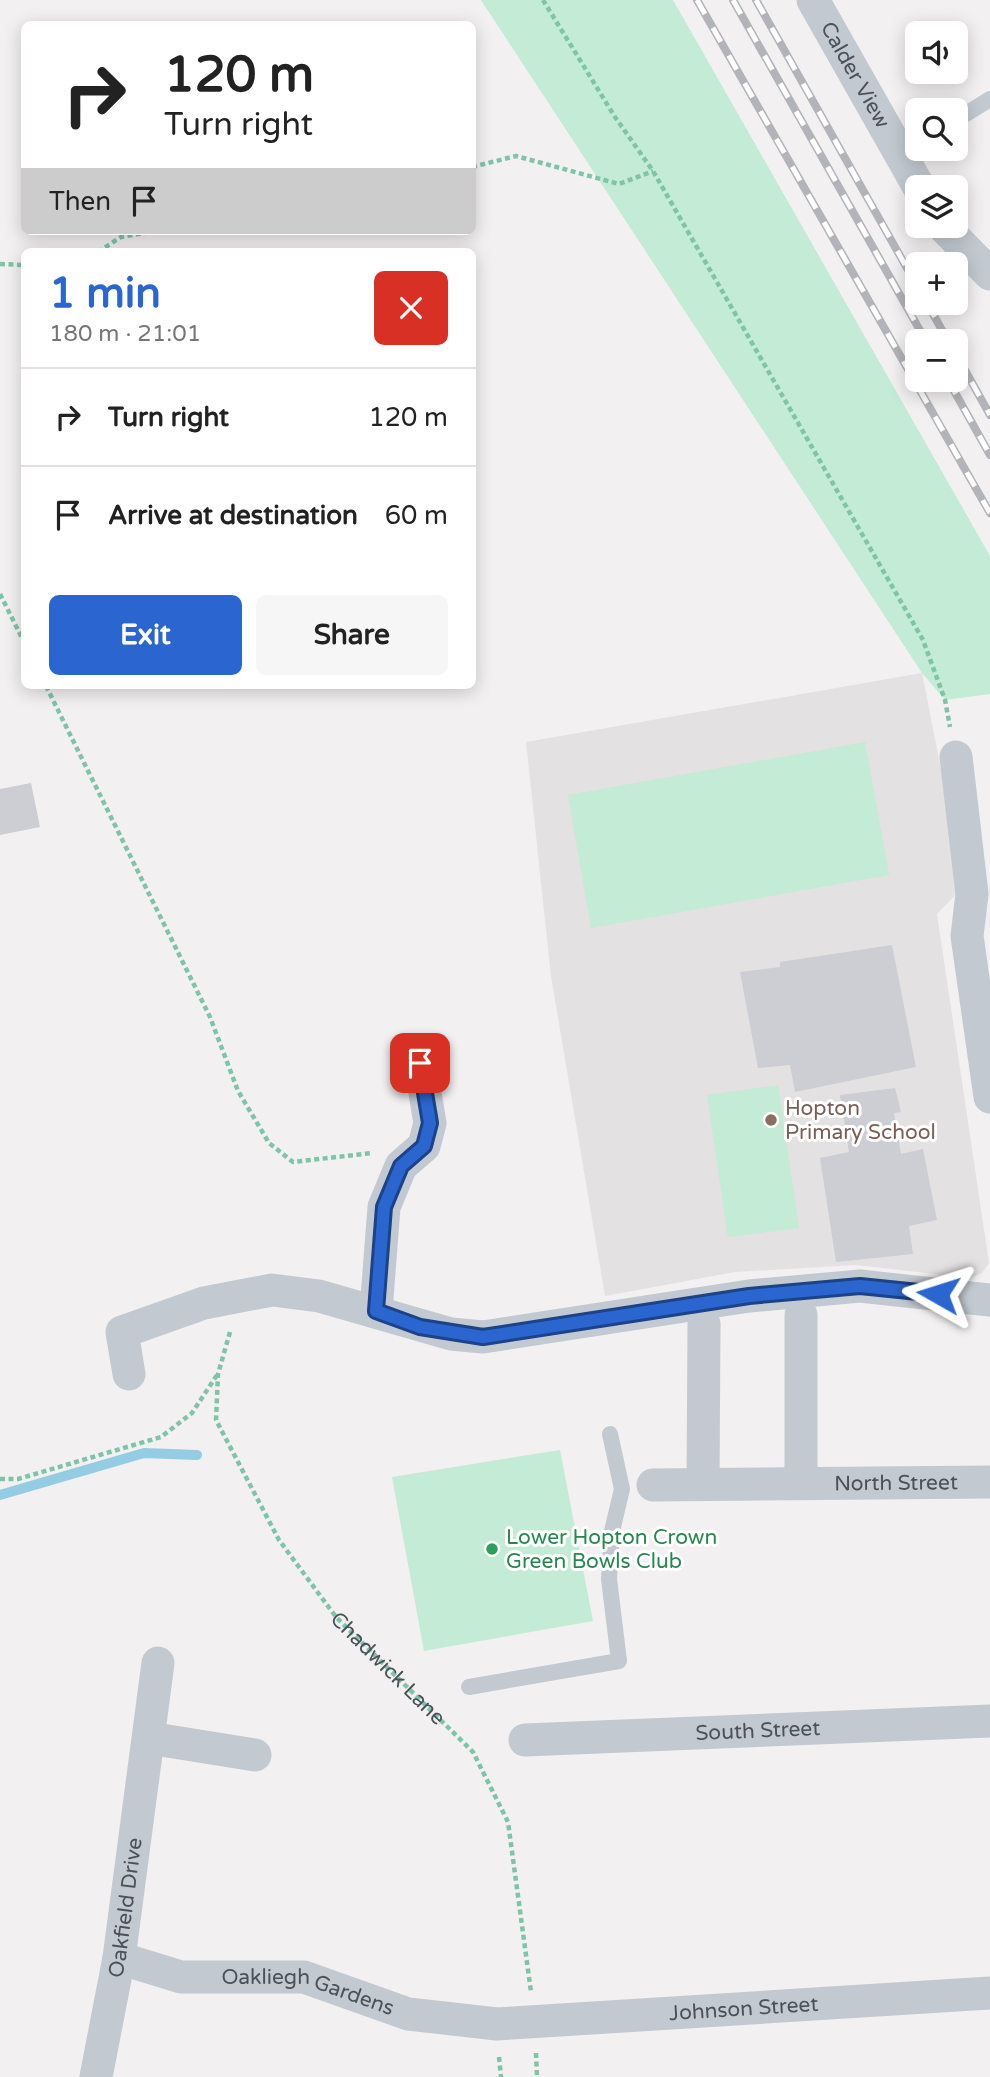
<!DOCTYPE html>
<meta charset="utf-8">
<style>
body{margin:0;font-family:"Varela Round",sans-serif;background:#f6f6f6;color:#222;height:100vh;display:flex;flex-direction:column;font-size:26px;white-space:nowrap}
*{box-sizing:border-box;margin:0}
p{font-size:23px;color:#767676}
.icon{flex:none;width:38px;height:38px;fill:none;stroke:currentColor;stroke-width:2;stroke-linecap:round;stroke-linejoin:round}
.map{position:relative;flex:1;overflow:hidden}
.sheet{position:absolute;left:21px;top:248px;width:455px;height:441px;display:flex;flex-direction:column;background:#fff;border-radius:10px;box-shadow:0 4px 18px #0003}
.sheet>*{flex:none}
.top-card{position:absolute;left:21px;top:21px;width:455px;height:214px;border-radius:10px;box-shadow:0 4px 18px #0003;background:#fff;color:#222;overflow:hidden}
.buttons{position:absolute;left:905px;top:21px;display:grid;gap:14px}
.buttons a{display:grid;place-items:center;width:63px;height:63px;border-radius:10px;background:#fff;box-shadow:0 4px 18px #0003;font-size:35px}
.pin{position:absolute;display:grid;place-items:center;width:60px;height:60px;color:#fff;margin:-30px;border-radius:14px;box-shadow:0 4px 10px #0006}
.me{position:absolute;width:77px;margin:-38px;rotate:276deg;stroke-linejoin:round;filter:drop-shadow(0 0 5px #0008)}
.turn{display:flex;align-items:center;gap:24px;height:147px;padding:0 28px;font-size:32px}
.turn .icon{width:91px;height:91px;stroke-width:2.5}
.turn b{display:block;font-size:49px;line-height:60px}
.then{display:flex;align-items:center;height:66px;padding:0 28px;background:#0003;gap:14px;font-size:26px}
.round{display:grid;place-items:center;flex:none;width:74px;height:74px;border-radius:10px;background:#f6f6f6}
.headline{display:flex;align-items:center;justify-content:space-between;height:119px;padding:0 28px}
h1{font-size:42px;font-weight:700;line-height:52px;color:#2b66d0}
.action{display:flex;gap:14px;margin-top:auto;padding:14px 28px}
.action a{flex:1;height:80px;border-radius:10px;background:#2b66d0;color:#fff;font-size:28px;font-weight:700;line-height:80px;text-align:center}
.action a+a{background:#f6f6f6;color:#222}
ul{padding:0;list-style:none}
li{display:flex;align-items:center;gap:21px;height:98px;padding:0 28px;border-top:2px solid #e0e0e0}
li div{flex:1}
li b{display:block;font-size:26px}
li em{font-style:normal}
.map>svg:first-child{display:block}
</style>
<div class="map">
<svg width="990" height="2077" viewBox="0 0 990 2077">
<rect width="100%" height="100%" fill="#f2f0f0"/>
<path fill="#e3e1e1" d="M922 673 964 886 937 914 989 1263 982 1273 970 1278 856 1265 735 1272 605 1296 551 976 526 742Z"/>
<g fill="#c3ebd5">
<path d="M481 0H673L990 556V694L945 700 922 673Z"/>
<path d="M865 742 889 875 591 928 568 795Z"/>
<path d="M778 1085 799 1228 728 1237 707 1095Z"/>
<path d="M560 1450 593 1621 424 1651 392 1477Z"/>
</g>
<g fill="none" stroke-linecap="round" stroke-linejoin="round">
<path stroke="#94cde3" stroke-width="10" d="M0 1495 144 1453 197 1455"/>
</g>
<g fill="#cdced4">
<path d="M31 783 40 827 0 835V789Z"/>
<path d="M892 945 916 1067 795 1092 790 1065 758 1068 740 972 780 967V962Z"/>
<path d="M895 1088 901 1112 894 1113 901 1154 923 1149 937 1220 909 1226 913 1254 836 1262 820 1158 849 1152 840 1095Z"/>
</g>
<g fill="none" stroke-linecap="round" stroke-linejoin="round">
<g stroke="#7ec5a8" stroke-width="4.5" stroke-dasharray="5 3.5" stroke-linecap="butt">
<path d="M543 0 615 117 653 171 923 640 945 700 950 727"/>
<path d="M472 167 516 156 619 184 653 171"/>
<path d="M98 252 121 237 156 231"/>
<path d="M0 264 24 265"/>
<path d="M0 594 24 642"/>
<path d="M46 686 210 1017 238 1091 269 1143 293 1162 372 1153"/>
<path id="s1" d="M230 1332 218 1374 216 1420 279 1540 336 1617 473 1752 508 1822 531 1992"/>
<path d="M0 1479H18L161 1437 192 1413 217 1375"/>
<path d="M536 2053 537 2077"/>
<path d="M499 2057 501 2077"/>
</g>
<g stroke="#c2c9d0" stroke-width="16">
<path d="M956 120 990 99"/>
<path d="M469 1687 619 1661 609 1579 612 1531 622 1489 610 1434"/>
</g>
<g stroke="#c2c9d0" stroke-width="33">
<path id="s2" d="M813 0 919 187"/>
<path d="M943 226 990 274"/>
<path d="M956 757 972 894 967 936 990 1097"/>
<path d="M376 1311 384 1207 401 1166 424 1146 430 1123 420 1063"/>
<path d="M801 1315V1483"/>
<path d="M129 1374 122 1332 204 1303 272 1290 319 1296 451 1334 483 1337 749 1296 860 1286 990 1300"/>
<path d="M703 1484 704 1324"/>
<path id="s3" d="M653 1485 990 1482"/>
<path d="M149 1738 255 1755"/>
<path id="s4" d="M525 1740 990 1721"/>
<path id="s5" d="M119 1958 181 1977H304L408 2014 497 2024 990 1993"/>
<path id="s6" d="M96 2077 119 1958 158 1663"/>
</g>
<g stroke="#b2b4b9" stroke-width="8">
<g id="rail">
<path d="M697 0 990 513"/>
<path d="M733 0 926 341"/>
<path d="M756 0 917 286"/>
<path d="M927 303 948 341"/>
<path d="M956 354 990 415"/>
<path d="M948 380 990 455"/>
</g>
</g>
<use href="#rail" stroke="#fff" stroke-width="5" stroke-dasharray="16" stroke-linecap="butt"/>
</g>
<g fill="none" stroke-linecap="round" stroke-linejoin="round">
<g stroke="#1c4287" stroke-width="18">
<path id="route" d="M420 1063 430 1123 424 1146 401 1166 384 1207 376 1311 420 1327 483 1337 749 1296 860 1286 938 1294"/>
</g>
<use href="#route" stroke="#2b66d0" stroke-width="12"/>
</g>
<circle fill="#8d6e63" stroke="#fff" stroke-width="2.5" cx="771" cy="1120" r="7"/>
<circle fill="#2e9e5b" stroke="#fff" stroke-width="2.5" cx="492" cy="1549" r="7"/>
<g text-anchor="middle" stroke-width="6" stroke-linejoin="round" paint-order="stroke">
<g font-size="21" fill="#49515b" stroke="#fff">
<text dy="7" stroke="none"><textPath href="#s2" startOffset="86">Calder View</textPath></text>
<text dy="7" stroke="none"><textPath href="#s3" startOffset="243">North Street</textPath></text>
<text dy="7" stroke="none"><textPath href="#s1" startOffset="394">Chadwick Lane</textPath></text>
<text dy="7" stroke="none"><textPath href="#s4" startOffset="233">South Street</textPath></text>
<text dy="7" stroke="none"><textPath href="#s6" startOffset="172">Oakfield Drive</textPath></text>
<text dy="7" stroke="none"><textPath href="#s5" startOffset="194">Oakliegh Gardens</textPath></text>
<text dy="7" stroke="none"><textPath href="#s5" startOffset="635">Johnson Street</textPath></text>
</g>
<g font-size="21" fill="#785e54" stroke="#fff" text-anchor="start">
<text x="785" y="1115">Hopton<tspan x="785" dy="24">Primary School</tspan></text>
</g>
<g font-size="21" fill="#27864d" stroke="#fff" text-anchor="start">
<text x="506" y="1544">Lower Hopton Crown<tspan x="506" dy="24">Green Bowls Club</tspan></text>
</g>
</g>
</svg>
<div class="buttons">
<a><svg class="icon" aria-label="sound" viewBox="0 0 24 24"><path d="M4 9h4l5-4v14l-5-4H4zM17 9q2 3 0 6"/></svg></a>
<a><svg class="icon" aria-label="search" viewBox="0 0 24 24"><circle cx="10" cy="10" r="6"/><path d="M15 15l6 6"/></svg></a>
<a><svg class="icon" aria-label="layers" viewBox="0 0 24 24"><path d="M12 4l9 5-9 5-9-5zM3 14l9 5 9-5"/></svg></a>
<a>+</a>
<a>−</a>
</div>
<div class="pin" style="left:420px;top:1063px;background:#d93025"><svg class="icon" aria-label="arrive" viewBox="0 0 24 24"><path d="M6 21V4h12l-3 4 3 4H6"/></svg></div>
<svg class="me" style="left:938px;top:1294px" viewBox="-20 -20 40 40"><path d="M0-17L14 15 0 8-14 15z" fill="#2b66d0" stroke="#fff" stroke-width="4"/></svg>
<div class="top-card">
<div class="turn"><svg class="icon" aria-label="right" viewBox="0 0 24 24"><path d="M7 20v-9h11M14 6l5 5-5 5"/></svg><div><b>120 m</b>Turn right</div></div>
<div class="then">Then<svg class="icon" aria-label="arrive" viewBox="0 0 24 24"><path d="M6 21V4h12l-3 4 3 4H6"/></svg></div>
</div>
<section class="sheet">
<div class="headline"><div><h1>1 min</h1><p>180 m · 21:01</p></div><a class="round" style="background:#d93025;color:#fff"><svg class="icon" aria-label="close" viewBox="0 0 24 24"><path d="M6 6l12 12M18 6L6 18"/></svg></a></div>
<ul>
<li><svg class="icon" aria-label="right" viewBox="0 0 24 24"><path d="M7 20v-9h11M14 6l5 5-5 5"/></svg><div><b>Turn right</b></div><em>120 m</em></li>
<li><svg class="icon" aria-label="arrive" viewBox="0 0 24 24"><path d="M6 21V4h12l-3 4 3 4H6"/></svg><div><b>Arrive at destination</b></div><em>60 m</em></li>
</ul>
<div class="action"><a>Exit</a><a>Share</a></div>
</section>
</div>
